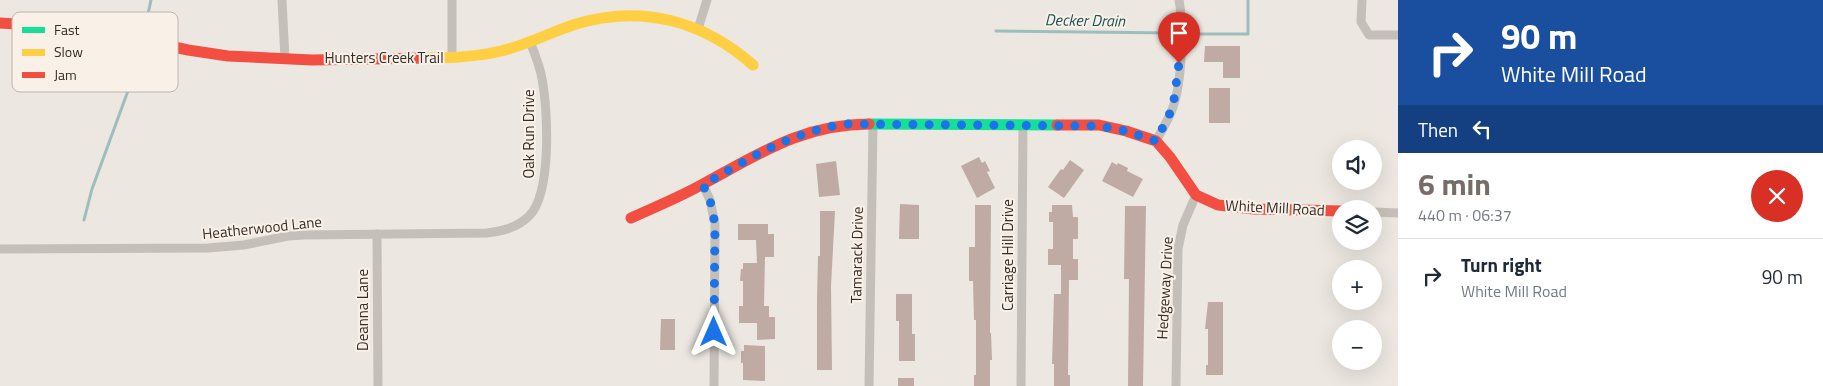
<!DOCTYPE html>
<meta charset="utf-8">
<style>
body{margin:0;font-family:"Titillium Web",sans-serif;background:#f2f2f3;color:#1f2937;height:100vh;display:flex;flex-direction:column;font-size:19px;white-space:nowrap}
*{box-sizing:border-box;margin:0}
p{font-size:16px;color:#747a83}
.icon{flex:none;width:28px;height:28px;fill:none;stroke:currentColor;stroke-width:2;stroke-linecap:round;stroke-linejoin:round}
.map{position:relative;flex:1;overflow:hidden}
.drawer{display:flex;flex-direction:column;background:#fff;width:425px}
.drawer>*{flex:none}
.banner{background:#1a4fa0;color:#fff;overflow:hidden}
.fabs{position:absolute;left:1332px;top:140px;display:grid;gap:10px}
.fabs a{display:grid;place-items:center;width:50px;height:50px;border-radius:50%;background:#fff;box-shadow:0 5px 20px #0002;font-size:25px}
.pin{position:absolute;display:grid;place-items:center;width:42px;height:42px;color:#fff;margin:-51px -21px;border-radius:50% 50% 50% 0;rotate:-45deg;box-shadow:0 0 5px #0007}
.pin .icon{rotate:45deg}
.me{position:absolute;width:55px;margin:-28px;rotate:0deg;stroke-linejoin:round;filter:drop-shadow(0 0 4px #0008)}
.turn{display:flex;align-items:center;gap:18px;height:105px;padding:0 20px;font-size:22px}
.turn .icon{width:65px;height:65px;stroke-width:2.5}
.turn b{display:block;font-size:35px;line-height:42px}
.then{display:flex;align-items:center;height:48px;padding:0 20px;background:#0003;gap:10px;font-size:19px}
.round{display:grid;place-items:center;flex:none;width:52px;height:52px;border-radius:26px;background:#f2f2f3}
.overview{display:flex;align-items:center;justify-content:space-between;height:85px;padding:0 20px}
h1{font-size:30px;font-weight:700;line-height:38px;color:#766d69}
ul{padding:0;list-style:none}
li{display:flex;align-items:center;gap:15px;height:75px;padding:0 20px;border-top:1px solid #e0e1e3}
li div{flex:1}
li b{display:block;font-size:19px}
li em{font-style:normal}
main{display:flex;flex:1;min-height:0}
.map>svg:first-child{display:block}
</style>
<main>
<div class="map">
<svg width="1398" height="386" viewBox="0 0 1398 386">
<rect width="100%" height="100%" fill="#ece7e1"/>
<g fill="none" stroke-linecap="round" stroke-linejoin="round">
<g stroke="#9dbebd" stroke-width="3">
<path d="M148 14 151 0"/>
<path d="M996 31 1173 33"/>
<path d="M1191 34H1248V0"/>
<path d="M84 220 92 189 136 69"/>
</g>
</g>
<g fill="#bfaba3">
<path d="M1205 46H1240V78H1223V62H1204Z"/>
<rect x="1209" y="88" width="21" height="35"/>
<path d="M979 157 982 163 985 161 990 171 987 172 995 188 977 198 961 166Z"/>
<path d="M1070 160 1084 170 1064 198 1048 187 1061 169 1063 170Z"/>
<path d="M836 161 840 195 819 197 816 164Z"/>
<path d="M1112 162 1117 165 1118 163 1128 168 1127 171 1143 179 1133 197 1102 181Z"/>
<path d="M900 204 919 205V239H899Z"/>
<path d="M975 205H991L990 333H991L992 360H990V386H974V375H976V320H974L973 281H969V247H975Z"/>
<path d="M1052 205H1072L1073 217H1078V239H1073V259H1078V280H1069L1068 375H1070V386H1054V364H1052L1054 294H1061V265H1048V249H1053V222H1049V212H1052Z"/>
<path d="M1125 206H1146L1143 386H1128L1129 279H1124Z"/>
<path d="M820 211H835L831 286 832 370H817V299L818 256H820Z"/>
<path d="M738 224H768V234H774V257H765L764 306H769V317H775V339L757 340V323H739V306H743V281H740L741 269H743V263H757L756 240H738Z"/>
<path d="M896 294H912V334H915V361H899V321H896Z"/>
<path d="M1208 302H1223V375H1206V365H1208V329H1205Z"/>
<path d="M661 319H675V350H660Z"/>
<path d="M744 345 765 346V381L743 380V363H741V351H744Z"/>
<rect x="898" y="378" width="16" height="8"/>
</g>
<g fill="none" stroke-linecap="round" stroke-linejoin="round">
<g stroke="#c5bfba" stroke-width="9">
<path d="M282 0 285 59"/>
<path d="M452 0V58"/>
<path d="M1362 0 1361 22 1369 35H1398"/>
<path d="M698 29 707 0"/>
<path d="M1156 141C1162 130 1169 119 1173 107 1182 82 1184 26 1179 0"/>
<path d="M703 185 710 200 715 224 714 386"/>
<path d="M1374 212 1398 213"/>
<path d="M377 234 378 386"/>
<path d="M0 249 208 248 244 245 288 236 304 235 487 233C502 231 517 228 529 216 552 194 548 109 542 79 540 66 535 54 530 42"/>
<path d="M869 386 873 124"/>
<path d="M1021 386 1023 124"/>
<path d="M1176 386 1178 249 1183 225 1196 195"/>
</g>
<path stroke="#16e098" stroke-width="11" d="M869 124 1057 125"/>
<path stroke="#ffcf43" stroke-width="11" d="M426 58C451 58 476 57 501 51 527 45 551 32 576 24 642 4 703 21 753 65"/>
<g stroke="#f24e42" stroke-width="11">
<path d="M0 23 91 29 188 50 228 56 312 60 426 58"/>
<path d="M1057 125H1099L1126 131 1156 141 1170 157 1196 195 1218 205 1254 209 1341 211"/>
<path d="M631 218C655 207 680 197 703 184 759 154 803 124 869 124"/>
</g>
</g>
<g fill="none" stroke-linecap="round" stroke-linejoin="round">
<path stroke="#1a73e8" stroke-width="9" stroke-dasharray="0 16.2" d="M714 332 715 224 710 200 703 185C752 157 787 134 844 124L1099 126 1126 131 1156 141 1173 107 1179 63"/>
</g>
<g text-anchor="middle" stroke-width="4" stroke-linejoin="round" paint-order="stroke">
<g font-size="15" fill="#362c28" stroke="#f9f1e8">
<text x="384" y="63">Hunters Creek Trail</text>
<text transform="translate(529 134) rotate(-90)" y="5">Oak Run Drive</text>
<text transform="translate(1275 208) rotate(3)" y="5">White Mill Road</text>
<text transform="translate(262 228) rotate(-6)" y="5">Heatherwood Lane</text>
<text transform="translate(857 255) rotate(-89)" y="5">Tamarack Drive</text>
<text transform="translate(1008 255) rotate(-90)" y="5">Carriage Hill Drive</text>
<text transform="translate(1165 288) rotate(-87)" y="5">Hedgeway Drive</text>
<text transform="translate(363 310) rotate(-90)" y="5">Deanna Lane</text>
</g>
<g font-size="16" font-style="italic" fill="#1e5357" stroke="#f9f1e8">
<text transform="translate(1085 20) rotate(1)" y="6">Decker Drain</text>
</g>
</g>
<rect x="12" y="12" width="166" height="80" rx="8" fill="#f9f1e8" stroke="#beb6ae" stroke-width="1"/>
<rect x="22" y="27" width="23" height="6" fill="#16e098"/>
<rect x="22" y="49" width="23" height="7" fill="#ffcf43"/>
<rect x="22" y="72" width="23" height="6" fill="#f24e42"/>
<g font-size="14" fill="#362c28">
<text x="54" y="35">Fast</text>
<text x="54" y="57">Slow</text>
<text x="54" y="80">Jam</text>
</g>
</svg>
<div class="fabs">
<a><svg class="icon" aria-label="sound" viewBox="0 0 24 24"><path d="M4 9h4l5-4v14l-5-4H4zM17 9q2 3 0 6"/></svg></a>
<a><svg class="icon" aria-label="layers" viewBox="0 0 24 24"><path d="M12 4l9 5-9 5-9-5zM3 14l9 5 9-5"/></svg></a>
<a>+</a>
<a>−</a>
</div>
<div class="pin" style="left:1179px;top:63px;background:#d93025"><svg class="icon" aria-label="arrive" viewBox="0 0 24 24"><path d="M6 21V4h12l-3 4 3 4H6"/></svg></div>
<svg class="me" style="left:714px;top:332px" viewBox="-20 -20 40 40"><path d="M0-17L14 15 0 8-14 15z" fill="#1a73e8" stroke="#fff" stroke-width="4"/></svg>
</div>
<section class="drawer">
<div class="banner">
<div class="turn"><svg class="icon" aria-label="right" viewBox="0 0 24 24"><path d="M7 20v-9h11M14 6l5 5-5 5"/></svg><div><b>90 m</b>White Mill Road</div></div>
<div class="then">Then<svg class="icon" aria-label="left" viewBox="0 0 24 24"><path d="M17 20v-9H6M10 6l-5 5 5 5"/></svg></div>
</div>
<div class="overview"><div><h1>6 min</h1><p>440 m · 06:37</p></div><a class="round" style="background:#d93025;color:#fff"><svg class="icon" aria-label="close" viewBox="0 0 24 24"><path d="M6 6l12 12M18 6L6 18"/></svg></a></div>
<ul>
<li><svg class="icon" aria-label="right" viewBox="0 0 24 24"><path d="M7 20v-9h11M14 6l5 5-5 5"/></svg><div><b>Turn right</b><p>White Mill Road</p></div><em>90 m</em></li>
</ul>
</section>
</main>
